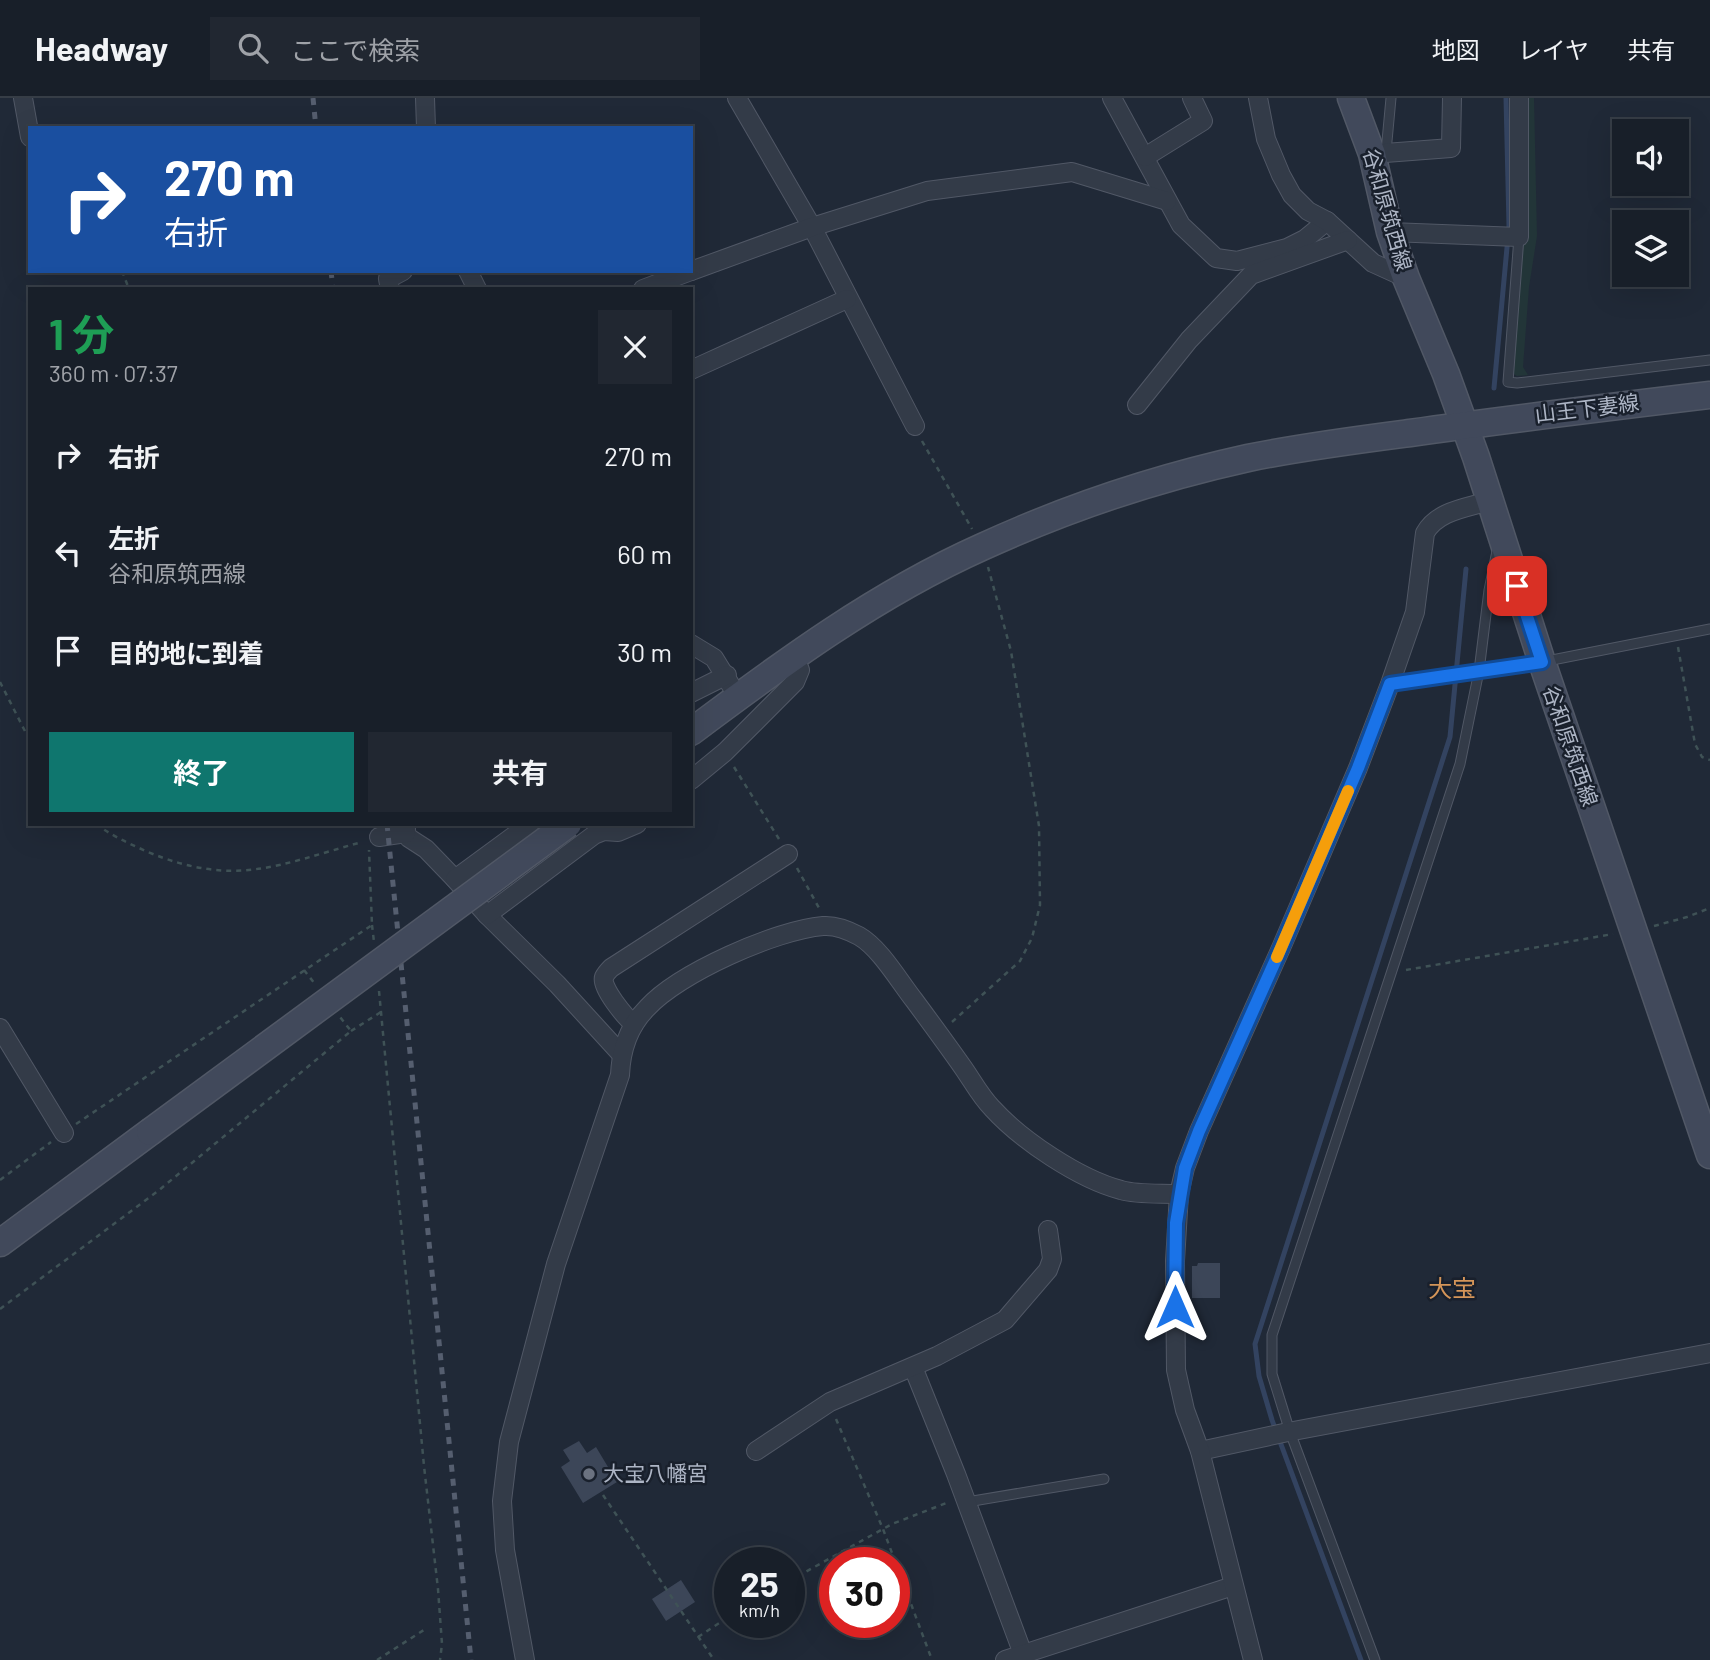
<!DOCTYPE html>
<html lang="ja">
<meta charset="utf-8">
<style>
body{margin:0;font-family:Barlow,"Noto Sans JP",sans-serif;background:#212731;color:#f1f3f6;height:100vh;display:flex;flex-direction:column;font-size:26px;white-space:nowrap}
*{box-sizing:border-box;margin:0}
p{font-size:23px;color:#9fa2a8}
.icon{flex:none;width:38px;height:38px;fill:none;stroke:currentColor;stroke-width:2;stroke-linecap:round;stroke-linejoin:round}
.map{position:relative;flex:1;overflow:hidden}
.drawer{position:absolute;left:28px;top:189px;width:665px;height:539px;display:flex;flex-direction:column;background:#181f29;border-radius:0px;box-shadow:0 7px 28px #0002,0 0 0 2px #363d46}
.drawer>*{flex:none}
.guide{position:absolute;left:28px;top:28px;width:665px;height:147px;border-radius:0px;box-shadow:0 7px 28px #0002,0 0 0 2px #363d46;background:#1a4fa0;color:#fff;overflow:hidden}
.fabs{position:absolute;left:1612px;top:21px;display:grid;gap:14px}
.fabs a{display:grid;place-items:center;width:77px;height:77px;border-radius:0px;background:#181f29;box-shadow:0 7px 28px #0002,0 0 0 2px #363d46;font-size:35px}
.speed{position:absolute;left:714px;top:1449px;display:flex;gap:14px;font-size:35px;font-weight:700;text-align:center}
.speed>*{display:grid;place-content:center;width:91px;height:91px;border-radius:50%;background:#181f29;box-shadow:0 7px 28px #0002,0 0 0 2px #363d46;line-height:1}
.speed small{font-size:18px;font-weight:400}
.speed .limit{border:10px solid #d22;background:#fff;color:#111}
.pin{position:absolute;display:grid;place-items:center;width:60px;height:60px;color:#fff;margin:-30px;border-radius:14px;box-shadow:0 4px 10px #0006}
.me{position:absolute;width:77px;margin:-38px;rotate:0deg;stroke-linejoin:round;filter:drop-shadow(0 0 5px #0008)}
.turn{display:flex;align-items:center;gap:24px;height:147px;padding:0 21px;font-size:32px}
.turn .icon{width:91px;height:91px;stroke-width:2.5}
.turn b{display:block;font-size:49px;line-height:60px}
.round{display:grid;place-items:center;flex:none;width:74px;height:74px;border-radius:0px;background:#212731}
.headline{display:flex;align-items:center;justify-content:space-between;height:119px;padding:0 21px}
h1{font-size:42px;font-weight:700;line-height:52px;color:#1e9e55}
.button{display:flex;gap:14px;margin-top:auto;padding:14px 21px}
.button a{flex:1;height:80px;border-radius:0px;background:#0f766e;color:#fff;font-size:28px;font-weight:700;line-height:80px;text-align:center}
.button a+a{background:#212731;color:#f1f3f6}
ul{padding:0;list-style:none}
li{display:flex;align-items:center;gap:21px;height:98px;padding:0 21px}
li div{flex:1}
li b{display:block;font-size:26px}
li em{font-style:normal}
header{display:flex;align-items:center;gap:42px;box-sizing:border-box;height:98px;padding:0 35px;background:#181f29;border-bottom:2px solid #363d46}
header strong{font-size:33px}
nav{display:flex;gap:38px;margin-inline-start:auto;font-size:24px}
.search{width:490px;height:63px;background:#212731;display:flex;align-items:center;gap:18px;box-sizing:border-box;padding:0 24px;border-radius:0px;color:#9fa2a8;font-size:26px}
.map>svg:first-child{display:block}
</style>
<header>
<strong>Headway</strong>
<div class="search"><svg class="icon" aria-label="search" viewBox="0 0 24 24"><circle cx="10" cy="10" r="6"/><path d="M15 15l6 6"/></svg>ここで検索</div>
<nav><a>地図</a><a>レイヤ</a><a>共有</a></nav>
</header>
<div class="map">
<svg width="1710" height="1562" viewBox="0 0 1710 1562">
<rect width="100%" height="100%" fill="#202937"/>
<path fill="#223538" d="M1523 0H1534L1537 138 1529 189 1523 269 1528 277 1517 278 1512 275 1524 138Z"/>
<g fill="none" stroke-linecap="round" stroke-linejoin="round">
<g stroke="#334360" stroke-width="5">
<path d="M1494 290 1509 128 1506 0"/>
<path d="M1361 1562 1272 1322 1259 1278 1255 1246 1450 639 1466 471"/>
</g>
</g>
<g fill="#3c4658">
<path d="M1198 1165H1220V1200H1192V1168H1197Z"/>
<path d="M579 1343 587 1355 596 1349 617 1384 583 1405 561 1369 570 1363 563 1352Z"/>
<path d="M681 1482 695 1504 666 1523 652 1501Z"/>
</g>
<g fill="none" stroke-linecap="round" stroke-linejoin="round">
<g stroke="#515866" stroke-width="11">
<g id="lane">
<path d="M1386 54 1391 0"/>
<path d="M1519 139 1508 284 1517 285 1710 262"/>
<path d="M1390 586 1542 564 1710 531"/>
<path d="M967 1404 1104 1381"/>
<path d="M1375 1562 1290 1334 1272 1276V1237L1460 666 1479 573 1489 492 1497 453"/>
</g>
</g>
<g stroke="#515866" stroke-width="20">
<g id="street">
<path d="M23 0 30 39"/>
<path d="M425 0 426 30"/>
<path d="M737 0 812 129 915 328"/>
<path d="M1112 0 1181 127 1216 160 1237 163 1287 150 1305 141 1327 123"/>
<path d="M1258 0 1266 41 1281 77 1292 97 1308 113 1327 123 1373 165 1406 180"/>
<path d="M1372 56 1451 50 1452 0"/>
<path d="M1145 59 1203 23 1192 0"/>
<path d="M1390 134 1519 139V0"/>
<path d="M468 173 477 191"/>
<path d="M691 173 812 129 927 93 1072 74 1167 103"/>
<path d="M390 191 388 181 403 173"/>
<path d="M643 191 691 173"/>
<path d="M691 272 847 201"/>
<path d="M1137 307 1189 242 1251 177 1348 142"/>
<path d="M691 546 714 560 738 599"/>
<path d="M691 595 727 577"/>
<path d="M691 682 725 654 795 584 800 572 794 559"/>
<path d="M406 726V735L409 740 426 751 455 781 487 817 557 886 621 956"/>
<path d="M379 739 406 735"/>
<path d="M455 781 530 726"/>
<path d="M487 817 594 737 604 733 618 734 637 726"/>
<path d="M634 926C626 920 600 889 604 879 605 877 610 871 611 870L788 756"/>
<path d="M0 930 64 1035"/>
<path d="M913 1269 956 1376 1023 1556"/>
<path d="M756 1353 830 1304 937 1258 1005 1222 1048 1172 1052 1161 1048 1132"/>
<path d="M1200 1353 1288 1334 1710 1255"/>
<path d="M525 1562 505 1452 502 1403 509 1344 556 1166 620 977C621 952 629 928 647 910 679 875 776 832 823 828 836 827 848 832 859 838 880 850 899 883 914 902 931 925 948 948 964 971 973 984 981 999 992 1010 1021 1042 1079 1081 1121 1092 1138 1097 1161 1095 1179 1096"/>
<path d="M1005 1562 1233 1488"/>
<path d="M1253 1562 1200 1353 1185 1312 1176 1272 1175 1163 1179 1096 1185 1070 1199 1033 1281 850 1358 670 1390 586 1415 514 1425 435C1437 413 1466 410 1489 403"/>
</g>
</g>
<g stroke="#515866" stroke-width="29">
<g id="secondary">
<path d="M1351 0 1372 56 1390 134 1406 180 1446 276 1476 359 1542 564 1710 1057"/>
<path d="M691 634C783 565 877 496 982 449 1067 410 1157 380 1248 360 1301 349 1356 342 1410 335 1510 321 1610 309 1710 297"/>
<path d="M0 1145 150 1034"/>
</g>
</g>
<g stroke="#3f5256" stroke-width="2.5" stroke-dasharray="5 5" stroke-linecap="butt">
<path d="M122 173 129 191"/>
<path d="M922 343 972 431"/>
<path d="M1678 549 1695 646 1702 659 1710 662"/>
<path d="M0 584 30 643"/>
<path d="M734 669 779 741"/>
<path d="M96 726C112 738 130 746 148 754 235 790 278 767 362 744"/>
<path d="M797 770 819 810"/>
<path d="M372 827 374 844"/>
<path d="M1654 828 1687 819 1710 810"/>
<path d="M304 872 315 886"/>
<path d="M1406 872 1613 836"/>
<path d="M379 893 424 1368 438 1491 442 1546 440 1562"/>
<path d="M952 924 1020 863 1032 840 1040 807 1039 728 1011 553 988 469"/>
<path d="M351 933 381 914"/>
<path d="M76 1026 372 827 369 752"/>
<path d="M0 1082 51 1044"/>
<path d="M0 1211 158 1093 351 933 340 919"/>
<path d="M836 1321 883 1431 932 1562"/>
<path d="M603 1397 714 1562"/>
<path d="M789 1483 892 1426 949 1404"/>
<path d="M698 1539 730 1518"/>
<path d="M377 1562 427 1530"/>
</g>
<use href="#lane" stroke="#333b48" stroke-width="9"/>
<use href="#street" stroke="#333b48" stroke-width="18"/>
<use href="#secondary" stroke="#41495b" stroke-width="26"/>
<g stroke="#555e6f" stroke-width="5" stroke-dasharray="7 7" stroke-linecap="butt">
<path d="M313 0 316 30"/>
<path d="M331 173 333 191"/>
<path d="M387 726 471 1562"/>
</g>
<g stroke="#515866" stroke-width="29" stroke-linecap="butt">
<path id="secondary-bridge" d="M150 1034 568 726"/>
</g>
<use href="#secondary-bridge" stroke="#41495b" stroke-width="26"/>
</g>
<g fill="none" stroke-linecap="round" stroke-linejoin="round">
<g stroke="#114b97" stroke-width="18">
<path id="route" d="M1175 1209 1176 1125 1185 1070 1199 1033 1281 850 1358 670 1390 586 1542 564 1517 488"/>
</g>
<use href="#route" stroke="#1a73e8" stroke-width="12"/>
<path stroke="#f59e0b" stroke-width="12" d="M1277 859 1348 693"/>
</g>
<circle fill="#6b7280" stroke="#19202c" stroke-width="2.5" cx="589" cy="1376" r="7"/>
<g text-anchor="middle" stroke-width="5" stroke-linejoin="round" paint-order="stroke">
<g font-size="21" fill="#adb5c5" stroke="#19202c">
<text transform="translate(1387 112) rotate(74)" y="7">谷和原筑西線</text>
<text transform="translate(1587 311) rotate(-7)" y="7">山王下妻線</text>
<text transform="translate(1570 648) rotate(71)" y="7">谷和原筑西線</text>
</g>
<g font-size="21" fill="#adb5c5" stroke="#19202c" text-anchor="start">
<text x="603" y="1383">大宝八幡宮</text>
</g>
<g font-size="24" fill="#d49559" stroke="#19202c">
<text x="1452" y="1199">大宝</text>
</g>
</g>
</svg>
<div class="fabs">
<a><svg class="icon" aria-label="sound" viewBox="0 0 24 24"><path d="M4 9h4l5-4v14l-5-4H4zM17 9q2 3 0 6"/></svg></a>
<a><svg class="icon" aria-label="layers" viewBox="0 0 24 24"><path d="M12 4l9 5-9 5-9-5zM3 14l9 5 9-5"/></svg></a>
</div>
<div class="speed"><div>25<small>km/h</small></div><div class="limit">30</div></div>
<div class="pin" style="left:1517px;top:488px;background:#d93025"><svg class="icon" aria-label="arrive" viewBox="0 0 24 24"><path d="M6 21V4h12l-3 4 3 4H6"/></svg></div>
<svg class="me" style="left:1175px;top:1209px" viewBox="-20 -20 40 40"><path d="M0-17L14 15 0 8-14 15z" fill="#1a73e8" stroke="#fff" stroke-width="4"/></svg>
<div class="guide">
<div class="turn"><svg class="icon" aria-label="right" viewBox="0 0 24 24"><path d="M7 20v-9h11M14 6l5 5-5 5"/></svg><div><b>270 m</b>右折</div></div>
</div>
<section class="drawer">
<div class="headline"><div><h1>1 分</h1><p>360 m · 07:37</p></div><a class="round"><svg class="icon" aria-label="close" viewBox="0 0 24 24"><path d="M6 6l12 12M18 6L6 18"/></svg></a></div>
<ul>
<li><svg class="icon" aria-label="right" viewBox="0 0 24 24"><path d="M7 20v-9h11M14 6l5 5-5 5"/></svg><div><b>右折</b></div><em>270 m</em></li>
<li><svg class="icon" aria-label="left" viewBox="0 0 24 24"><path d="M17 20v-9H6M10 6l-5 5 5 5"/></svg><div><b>左折</b><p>谷和原筑西線</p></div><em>60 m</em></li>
<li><svg class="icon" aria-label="arrive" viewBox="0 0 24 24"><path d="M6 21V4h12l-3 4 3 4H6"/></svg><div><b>目的地に到着</b></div><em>30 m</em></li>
</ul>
<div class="button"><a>終了</a><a>共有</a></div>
</section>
</div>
